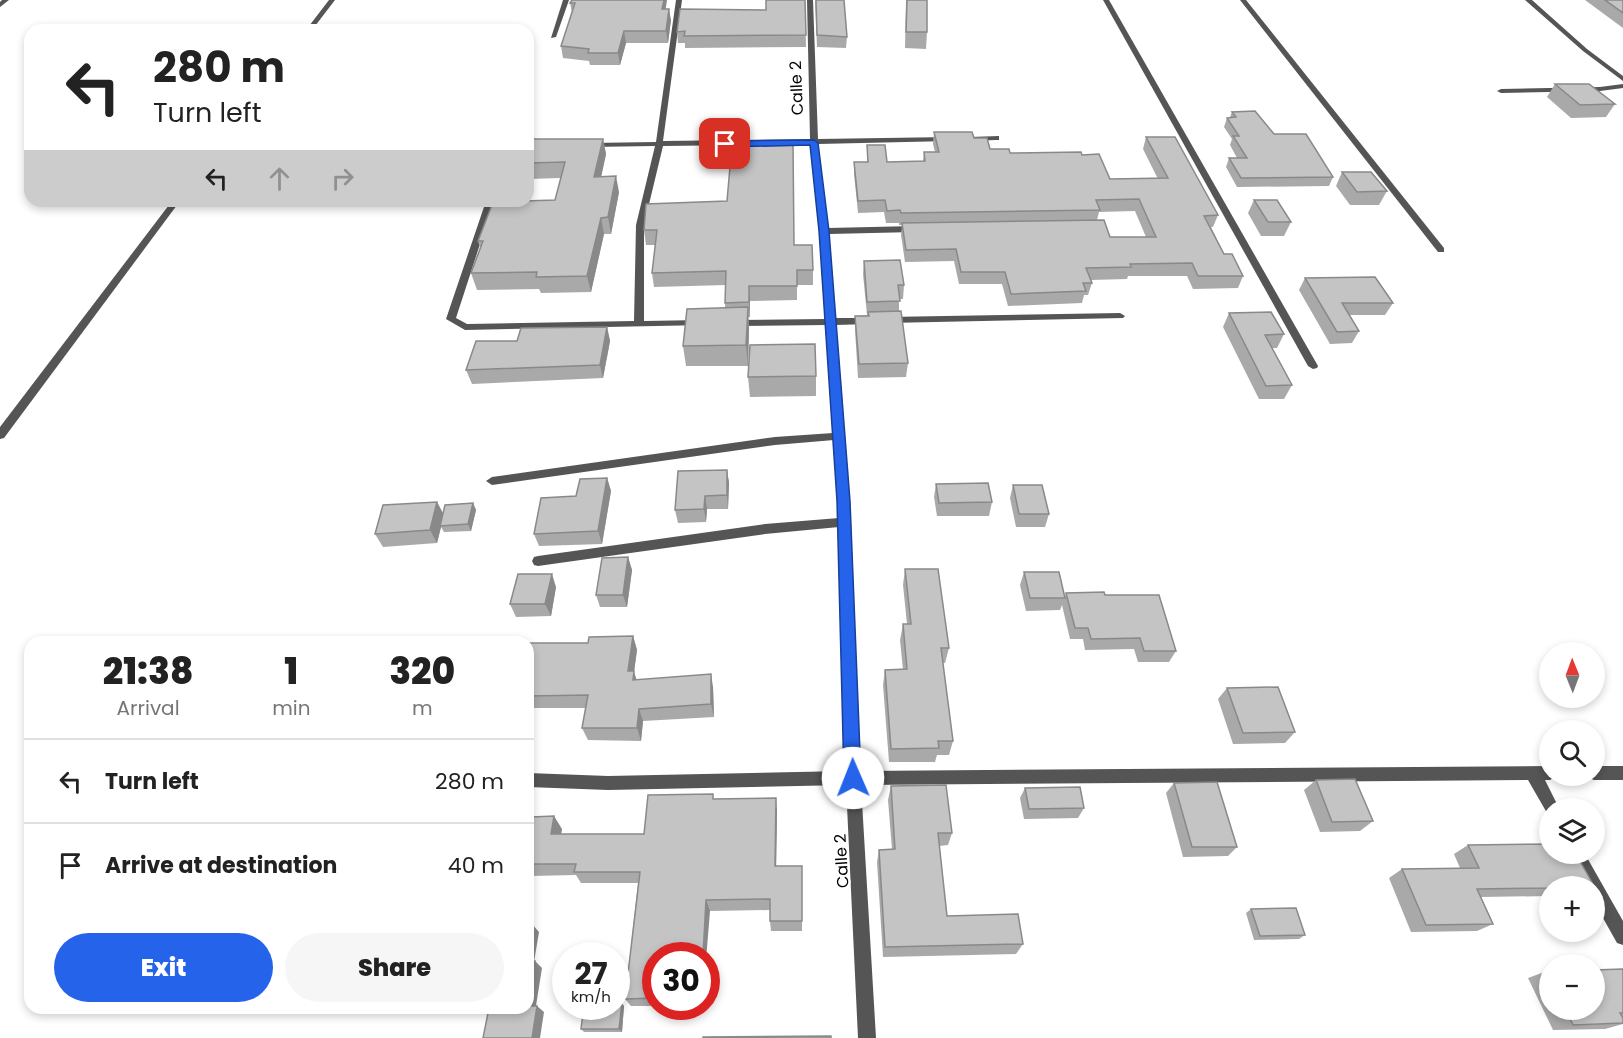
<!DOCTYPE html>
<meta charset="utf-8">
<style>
body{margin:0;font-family:Poppins,sans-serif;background:#f6f6f6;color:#222;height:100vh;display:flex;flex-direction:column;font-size:22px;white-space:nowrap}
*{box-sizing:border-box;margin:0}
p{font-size:20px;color:#767676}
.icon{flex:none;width:33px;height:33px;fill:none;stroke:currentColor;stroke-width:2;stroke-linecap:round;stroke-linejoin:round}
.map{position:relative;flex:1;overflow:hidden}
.sheet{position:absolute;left:24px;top:636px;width:510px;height:378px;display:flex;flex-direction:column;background:#fff;border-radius:18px;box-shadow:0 3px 9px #0003}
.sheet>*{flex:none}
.top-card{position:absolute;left:24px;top:24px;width:510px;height:183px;border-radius:18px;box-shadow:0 3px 9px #0003;background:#fff;color:#222;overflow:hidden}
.needle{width:39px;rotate:359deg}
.controls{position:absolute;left:1539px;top:642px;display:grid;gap:12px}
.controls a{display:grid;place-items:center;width:66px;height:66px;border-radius:50%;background:#fff;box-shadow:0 3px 9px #0003;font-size:30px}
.speed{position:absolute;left:552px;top:942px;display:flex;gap:12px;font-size:30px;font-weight:700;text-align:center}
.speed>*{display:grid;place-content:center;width:78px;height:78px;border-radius:50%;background:#fff;box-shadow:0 3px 9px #0003;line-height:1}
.speed small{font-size:15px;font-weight:400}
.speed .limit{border:9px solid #d22;background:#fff;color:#111}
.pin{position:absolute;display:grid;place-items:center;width:51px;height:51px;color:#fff;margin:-26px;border-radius:12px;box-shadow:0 3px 9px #0006}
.me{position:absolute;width:66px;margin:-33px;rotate:359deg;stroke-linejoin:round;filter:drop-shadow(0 0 4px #0008)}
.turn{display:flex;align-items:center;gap:21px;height:126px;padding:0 30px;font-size:27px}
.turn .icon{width:78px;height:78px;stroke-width:2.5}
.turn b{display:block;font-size:42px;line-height:51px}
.lanes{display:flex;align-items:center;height:57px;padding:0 30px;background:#0003;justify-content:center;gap:30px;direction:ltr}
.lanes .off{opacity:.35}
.eta{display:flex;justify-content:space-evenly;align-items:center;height:102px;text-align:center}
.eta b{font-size:36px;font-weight:800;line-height:42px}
.cta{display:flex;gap:12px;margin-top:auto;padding:12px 30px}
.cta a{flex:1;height:69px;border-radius:36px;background:#2563eb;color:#fff;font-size:24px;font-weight:800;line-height:69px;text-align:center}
.cta a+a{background:#f6f6f6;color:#222}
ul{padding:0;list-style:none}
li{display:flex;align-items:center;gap:18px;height:84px;padding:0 30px;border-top:2px solid #e0e0e0}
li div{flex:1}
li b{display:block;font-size:22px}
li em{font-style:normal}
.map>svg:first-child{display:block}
</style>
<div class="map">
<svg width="1623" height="1038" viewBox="0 0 1623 1038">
<rect width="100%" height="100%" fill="#fff"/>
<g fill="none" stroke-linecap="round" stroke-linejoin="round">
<g fill="#555" fill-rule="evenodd">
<path d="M2 0H9L0 7V2Z"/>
<path d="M329 0H335L312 30H306Z"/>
<path d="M563 0H569L556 37 551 38Z"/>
<path d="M676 0H682L663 141 810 139 807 0H813L818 139 950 137 954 139 950 141 818 144 828 228 915 226 919 229 915 232 829 234 835 318H870L875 321 870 324 836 325 851 522 860 771 1550 766V776H1556L1550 780H1545L1559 808H1550V814L1547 813 1528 780 861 785 876 1038H858L846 785 608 790 528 787V773L608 776 845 771 839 527 765 534 538 566 534 565 532 561 534 557 538 556 765 524 839 518 834 440 775 445 492 485 486 481 492 477 775 437 833 433 826 325 734 326 729 323 734 320 825 319 820 231 810 144 663 146 644 225V321L702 320 707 323 705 325 465 330 446 319 486 201H494L456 318 467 324 634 321 636 225 655 146 589 147 585 145 589 143 656 142Z"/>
<path d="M1103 0H1109L1318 366 1317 368 1313 369 1308 366Z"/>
<path d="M1240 0H1246L1444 248V252H1438Z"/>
<path d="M1525 0H1532L1587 49 1623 76V81L1583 51Z"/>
<path d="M1623 84V88L1600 91 1501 93 1497 91 1501 89 1600 87Z"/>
<path d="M999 136V140H996L970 141 966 139 970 137Z"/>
<path d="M172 201H180L4 438 0 439V427Z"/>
<path d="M1120 313 1125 316 1123 318 887 323 882 320 887 317Z"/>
<path d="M1594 766H1623V780H1594L1589 778 1588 776H1594Z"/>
<path d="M1569 854H1585L1623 921V945L1617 943 1594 902V886H1586Z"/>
</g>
</g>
<g fill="#a9a9a9" fill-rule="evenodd">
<path d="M805 0 806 47 685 48V43H678L677 32Z"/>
<path d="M815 0 847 37 846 48 817 47Z"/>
<path d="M906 0H927V32L926 49 905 48Z"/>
<path d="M1585 0H1623V28Z"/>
<path d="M570 3 665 9 671 20 668 43H626L620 65H590L589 61 563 58 561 46 572 12Z"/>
<path d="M1555 84 1615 104 1606 117 1571 118 1547 97Z"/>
<path d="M1232 112 1274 134 1333 177 1329 186 1237 187 1226 167 1229 158H1237L1230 145 1232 139 1224 127 1227 118 1230 117Z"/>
<path d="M934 132 974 138 990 149 1010 153 1082 155 1110 179H1158L1143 149 1146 137 1218 215 1213 227H1211L1224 254 1243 276 1238 288 1193 289 1187 276H1128L1127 279 1091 280 1092 283 1088 295H1084L1082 303 1008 306 1002 284H959L954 261 905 262 901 235 902 225H899V223H886L884 212 858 213 854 174V162H867V145L887 162 923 161 924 152H935L933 144ZM1135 211 1146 237H1110L1097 220 1099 212Z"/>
<path d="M528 139H603L606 154 601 176 619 192 611 234H604L591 292 541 293 539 289 477 290 471 273 480 248 478 241 555 200 561 178 528 179Z"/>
<path d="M1342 172 1387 191 1379 205H1350L1336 186Z"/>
<path d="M1254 200 1291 222 1284 236H1261L1248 213Z"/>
<path d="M646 204 794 245 813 270V285H797V300L750 301V317H748L749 328 748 366H686L683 346 725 308 726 285 654 287 652 273 655 245H646L644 230Z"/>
<path d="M864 261 904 285 903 299H899V312L908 363 906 377 858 378 855 330V316L868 315H867L863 274Z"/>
<path d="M1305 278 1393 303 1385 315H1349L1359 331 1352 343 1330 344 1299 290Z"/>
<path d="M1229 313 1284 334 1277 348H1272L1292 385 1284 399H1259L1223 327Z"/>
<path d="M607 327 610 341 603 378 472 384 466 370 517 341Z"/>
<path d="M816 376V396L750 397 748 377Z"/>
<path d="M727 470 729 483 728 509H707L706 522 678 523 675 510Z"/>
<path d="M607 478 611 491 602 544 539 546 534 534 576 496Z"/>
<path d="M936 484 992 502 989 516H937L934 497Z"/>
<path d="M1013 485 1049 514 1045 527H1016L1010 498Z"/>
<path d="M437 502 443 514 473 503 476 510 471 531 444 532 441 527 437 543 383 547 375 534Z"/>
<path d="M628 557 632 570 627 607H600L596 595Z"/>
<path d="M905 569 949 648 945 663H943L953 741 949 755H937L935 762H889L883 685 885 670H903L900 640 903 624H907L903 585Z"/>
<path d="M1024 572 1065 597 1066 593 1105 595 1176 651 1169 662H1138L1134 649 1085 650 1083 639H1070L1062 605 1060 610 1026 611 1020 585Z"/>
<path d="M556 587 551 616 516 617 510 604Z"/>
<path d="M633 636 637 650 634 672 636 679 713 687 714 717 643 721 641 741 588 740 582 728 586 708H528V647L588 643Z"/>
<path d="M1227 688 1295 732 1285 743 1233 744 1218 699Z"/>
<path d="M1316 780 1373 821 1360 831 1320 832 1304 790Z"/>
<path d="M1174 783 1237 847 1228 856 1183 857 1166 793Z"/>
<path d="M891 786 952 833 948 845 939 846 947 916 1023 944 1016 954 883 957 877 862 879 850 892 849 888 800Z"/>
<path d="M1025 788 1084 808 1078 818 1024 819 1020 798Z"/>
<path d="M714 799 777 810 776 866H802V931H771L770 921V910L710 911 656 956V1006H631L625 999 638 883H581L576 875 530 876 528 873V831L562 829 561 834H644Z"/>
<path d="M1468 845 1550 886V896L1481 897 1493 924 1477 931 1411 932 1389 878 1402 869 1460 868 1454 854Z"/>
<path d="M1251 909 1305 935 1299 939 1254 940 1246 913Z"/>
<path d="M1623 969V1024L1605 1029 1553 1030 1528 978 1547 971H1550V1010H1594Z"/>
<path d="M624 1006 622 1032H584L581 1029Z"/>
</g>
<g fill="#898989">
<path d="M664 0H667L664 20 662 9Z"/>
<path d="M669 9 671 20 668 43 666 31Z"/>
<path d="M624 31 626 43 620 65 618 53Z"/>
<path d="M603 139 606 154 598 192 594 177Z"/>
<path d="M616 176 619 192 611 234 608 217Z"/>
<path d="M601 218 604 234 591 292 587 276Z"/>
<path d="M749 286 750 301V317L749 302Z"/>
<path d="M748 307 749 328 748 366 746 345Z"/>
<path d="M607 327 610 341 603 378 600 365Z"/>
<path d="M727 470 729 483 728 509 727 495Z"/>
<path d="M607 478 611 491 602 544 598 531Z"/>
<path d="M705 496 707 509 706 522 704 509Z"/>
<path d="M437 502 444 515 437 543 430 530Z"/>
<path d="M473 503 476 510 471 531 468 524Z"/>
<path d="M628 557 632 570 627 607 623 595Z"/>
<path d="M552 574 556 587 551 616 545 604Z"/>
<path d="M633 636 637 650 634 672 638 684 637 692 628 671Z"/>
<path d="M711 674 713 687 714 717 711 704Z"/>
<path d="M639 709 643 721 641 741 637 728Z"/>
<path d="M776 798 777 810 776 877 775 866Z"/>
<path d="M554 816 562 829 559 846 551 834Z"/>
<path d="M706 900 710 911 706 960V956H703Z"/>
<path d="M532 924 539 932 533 968 528 964V947Z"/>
<path d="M535 961 542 968 535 1012 528 1006Z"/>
<path d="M622 1003 624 1006 622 1032 619 1029Z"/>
<path d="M537 1006 544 1012 540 1038H532Z"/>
</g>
<g fill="#c4c4c4" stroke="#898989" stroke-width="1.5">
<path d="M572 0H664L662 9H669L666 31H624L618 53H588L589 49 561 46 575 3H570Z"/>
<path d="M766 0H805L806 35 684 36 685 31 677 32 680 9 766 10Z"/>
<path d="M816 0H844L847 37 817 35Z"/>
<path d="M907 0H927V32H906Z"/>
<path d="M1605 0H1623V13Z"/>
<path d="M1555 84H1589L1615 104 1580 105Z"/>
<path d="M1255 111 1274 134H1306L1333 177 1241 178 1229 158H1247L1233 136H1239L1227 118 1236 117 1232 112Z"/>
<path d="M934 132H972L974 138H987L990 149H1009L1010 153 1081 152 1082 155 1099 154 1110 179 1168 178 1146 137H1175L1218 215 1204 216 1224 254H1232L1243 276H1198L1192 263 1130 264 1131 267 1086 268 1092 283H1083L1086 291 1011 294 1005 272H961L956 249 906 250 902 223 1104 220 1110 237H1156L1139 199 1096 200 1100 210 901 213 900 210 887 211 885 200 858 201 854 162H868L867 145H885L887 162 925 161 924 152H939Z"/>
<path d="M528 139H603L594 177 616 176 608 217 601 218 587 276 536 277 537 272 471 273 483 241H478L493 202 555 200 565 162 528 163Z"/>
<path d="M732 144 793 145 794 245H812L813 270H797V286H749V302L725 303 726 271 652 273 657 230H644L646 204 727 201Z"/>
<path d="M1342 172H1371L1387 191 1357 192Z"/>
<path d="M1254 200H1277L1291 222H1268Z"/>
<path d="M900 260 904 285H898L900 301 867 302 864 261Z"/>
<path d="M1375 277 1393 303H1342L1359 331 1337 332 1305 278Z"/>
<path d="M748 307 746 345 683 346 687 309Z"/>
<path d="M901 311 908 363 859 364 855 316H869L868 312Z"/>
<path d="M1271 312 1284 334 1265 335 1292 385 1266 386 1229 313Z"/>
<path d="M607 327 600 365 466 370 476 341H517L521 328Z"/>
<path d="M815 344 816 376 748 377 750 345Z"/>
<path d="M727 470V495L705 496 704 509 675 510 678 471Z"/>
<path d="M607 478 598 531 534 534 541 498 576 496 580 479Z"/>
<path d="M988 483 992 502 939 503 936 484Z"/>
<path d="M1013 485H1042L1049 514H1019Z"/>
<path d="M437 502 430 530 375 534 383 505Z"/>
<path d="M473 503 468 524 440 526 445 505Z"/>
<path d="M628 557 623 595H596L602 558Z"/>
<path d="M905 569H938L949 648H941L953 741H938L939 748 891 749 885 670 907 669 903 624H911Z"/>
<path d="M1024 572H1059L1065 598H1030Z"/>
<path d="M518 574H552L545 604H510Z"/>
<path d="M1104 592 1105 595H1159L1176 651H1144L1140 638 1091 639 1088 628H1075L1066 593Z"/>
<path d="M633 636 628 671H634L633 680 711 674V704L639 709 637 728H582L588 695 528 696 529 643H588L589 637Z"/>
<path d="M1278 687 1295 732 1243 733 1227 688Z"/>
<path d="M1355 779 1373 821 1332 822 1316 780Z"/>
<path d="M1217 782 1237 847H1192L1174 783Z"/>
<path d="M946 785 952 833H938L947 916 1018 914 1023 944 885 947 879 850 895 849 891 786Z"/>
<path d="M1080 787 1084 808 1029 809 1025 788Z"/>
<path d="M713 794V799L776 798 775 866H802V921H770V899L706 900 703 956H656V998L625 999 640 872H574L576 864H528V831L531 817 554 816 551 834H644L648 795Z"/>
<path d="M1550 844V854H1576L1594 886H1550V888L1477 889 1493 924 1426 925 1402 869 1479 868 1468 845Z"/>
<path d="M1296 908 1305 935 1260 936 1251 909Z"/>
<path d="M528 924H532L528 947Z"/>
<path d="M528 961H535L528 1006H537L532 1038H483L489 1008H528Z"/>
<path d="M1623 969V1013H1620L1623 1018V1023L1573 1025 1566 1010H1594V970Z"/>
<path d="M616 1003H622L619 1029H581L584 1006H616Z"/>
<path d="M831 1036V1038H703V1037Z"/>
</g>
<path fill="#2563eb" stroke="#184099" stroke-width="1.5" d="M814 140 818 143 829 231 850 501 861 778 859 783 853 786 847 783 844 778 837 501 819 231 810 145 725 147 721 144 725 141Z"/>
<g text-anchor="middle" stroke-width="4.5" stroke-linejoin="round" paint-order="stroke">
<g font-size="16" fill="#000" stroke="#fff">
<text transform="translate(796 88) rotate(-92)" y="6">Calle 2</text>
<text transform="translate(841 861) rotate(-93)" y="6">Calle 2</text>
</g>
</g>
</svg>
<div class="controls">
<a><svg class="needle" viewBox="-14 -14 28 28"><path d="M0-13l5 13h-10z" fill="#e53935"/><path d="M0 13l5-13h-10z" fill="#767676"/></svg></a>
<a><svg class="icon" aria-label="search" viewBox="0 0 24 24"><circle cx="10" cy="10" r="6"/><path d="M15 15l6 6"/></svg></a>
<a><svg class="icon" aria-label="layers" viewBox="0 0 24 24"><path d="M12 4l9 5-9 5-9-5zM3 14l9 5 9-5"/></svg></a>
<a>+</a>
<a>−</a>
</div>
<div class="speed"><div>27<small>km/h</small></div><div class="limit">30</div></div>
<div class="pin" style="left:725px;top:144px;background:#d93025"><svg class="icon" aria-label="arrive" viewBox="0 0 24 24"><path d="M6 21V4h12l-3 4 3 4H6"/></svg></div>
<svg class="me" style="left:853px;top:778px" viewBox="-20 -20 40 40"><circle r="19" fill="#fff"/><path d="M0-13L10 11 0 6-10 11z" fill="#2563eb"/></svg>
<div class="top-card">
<div class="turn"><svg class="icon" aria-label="left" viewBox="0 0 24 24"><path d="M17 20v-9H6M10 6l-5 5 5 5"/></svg><div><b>280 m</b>Turn left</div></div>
<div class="lanes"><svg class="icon" aria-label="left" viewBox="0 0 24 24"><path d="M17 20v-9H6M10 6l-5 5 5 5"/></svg><svg class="icon off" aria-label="ahead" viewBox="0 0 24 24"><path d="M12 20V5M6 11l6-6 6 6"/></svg><svg class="icon off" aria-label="right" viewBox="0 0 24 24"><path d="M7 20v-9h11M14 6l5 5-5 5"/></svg></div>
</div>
<section class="sheet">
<div class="eta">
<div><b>21:38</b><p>Arrival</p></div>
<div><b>1</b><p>min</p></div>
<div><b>320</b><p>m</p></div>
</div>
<ul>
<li><svg class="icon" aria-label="left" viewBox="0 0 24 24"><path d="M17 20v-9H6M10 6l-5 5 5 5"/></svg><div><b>Turn left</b></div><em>280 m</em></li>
<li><svg class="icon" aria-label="arrive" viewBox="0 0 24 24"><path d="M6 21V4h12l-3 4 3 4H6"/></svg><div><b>Arrive at destination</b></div><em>40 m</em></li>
</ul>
<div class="cta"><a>Exit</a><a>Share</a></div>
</section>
</div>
